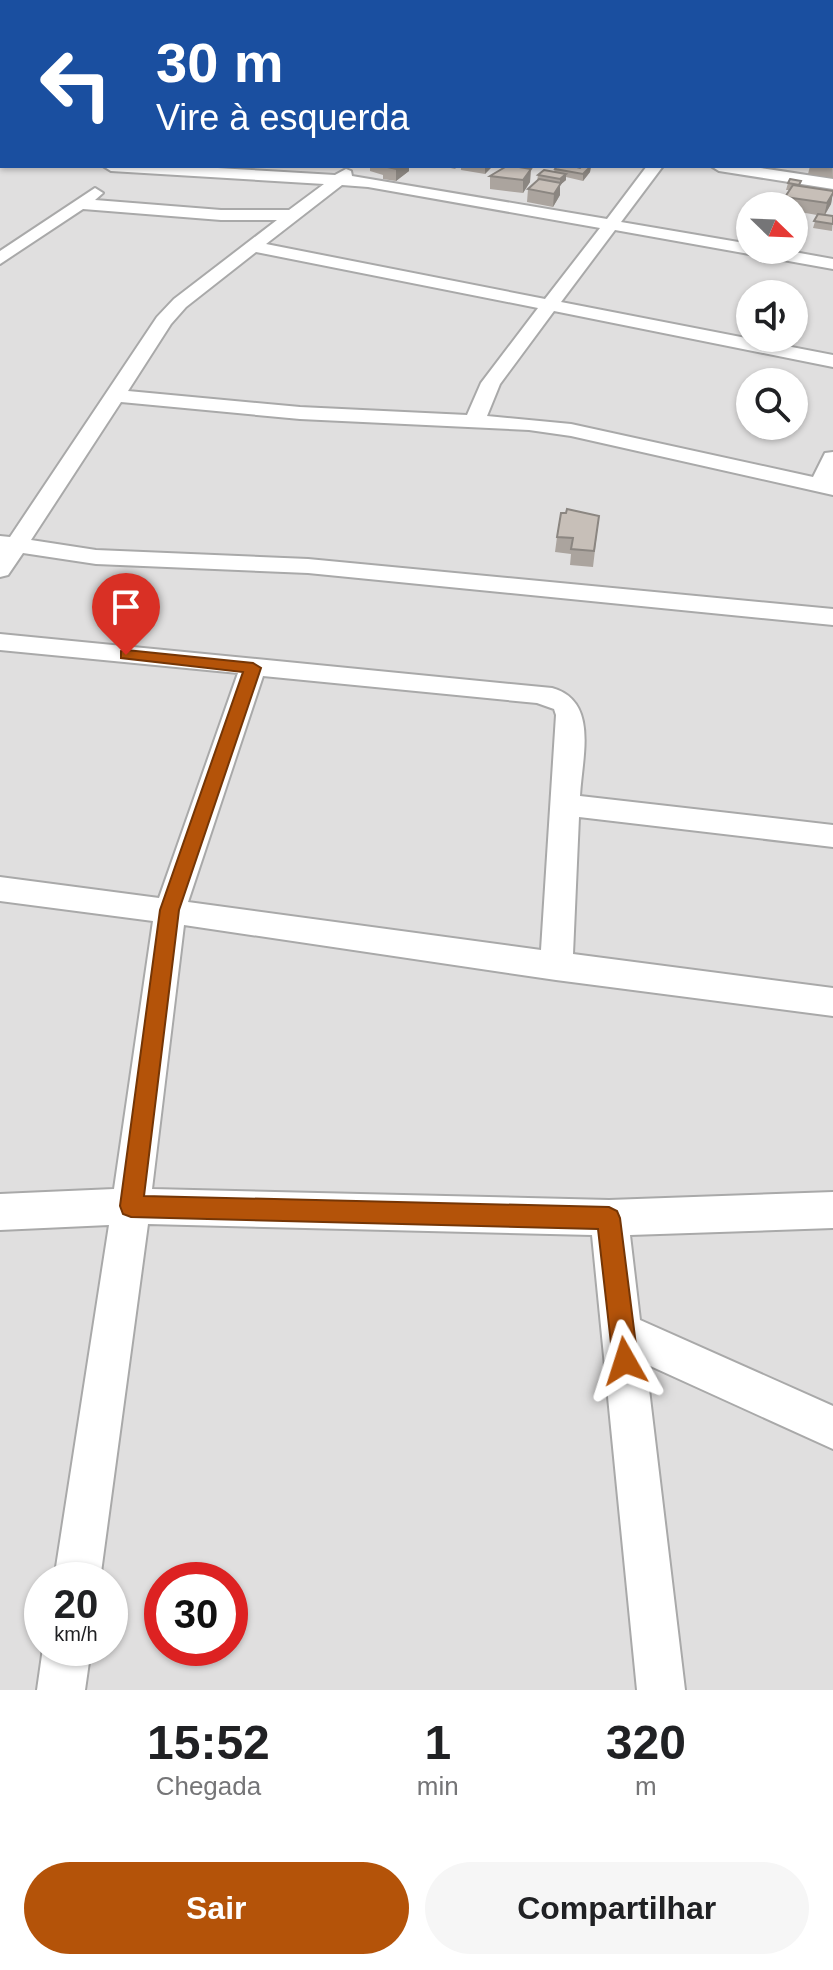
<!DOCTYPE html>
<html lang="pt">
<meta charset="utf-8">
<style>
body{margin:0;font-family:Arial,sans-serif;background:#f6f6f6;color:#202124;height:100vh;display:flex;flex-direction:column;font-size:30px;white-space:nowrap}
*{box-sizing:border-box;margin:0}
p{font-size:26px;color:#757577}
.icon{flex:none;width:44px;height:44px;fill:none;stroke:currentColor;stroke-width:2;stroke-linecap:round;stroke-linejoin:round}
.map{position:relative;height:1690px;overflow:hidden}
.details{display:flex;flex-direction:column;background:#fff;flex:1}
.details>*{flex:none}
.hud{position:absolute;left:0px;top:0px;width:834px;height:168px;box-shadow:0 2px 6px #0004;background:#1a4fa0;color:#fff;overflow:hidden}
.needle{width:52px;rotate:113deg}
.tools{position:absolute;left:736px;top:192px;display:grid;gap:16px}
.tools a{display:grid;place-items:center;width:72px;height:72px;border-radius:50%;background:#fff;box-shadow:0 2px 6px #0004;font-size:40px}
.speed{position:absolute;left:24px;top:1562px;display:flex;gap:16px;font-size:40px;font-weight:700;text-align:center}
.speed>*{display:grid;place-content:center;width:104px;height:104px;border-radius:50%;background:#fff;box-shadow:0 2px 6px #0004;line-height:1}
.speed small{font-size:20px;font-weight:400}
.speed .limit{border:12px solid #d22;background:#fff;color:#111}
.pin{position:absolute;display:grid;place-items:center;width:68px;height:68px;color:#fff;margin:-82px -34px;border-radius:50% 50% 50% 0;rotate:-45deg;box-shadow:0 0 8px #0007}
.pin .icon{rotate:45deg}
.me{position:absolute;width:88px;margin:-44px;rotate:354deg;stroke-linejoin:round;filter:drop-shadow(0 0 6px #0008)}
.turn{display:flex;align-items:center;gap:28px;height:168px;padding:0 24px;font-size:36px}
.turn .icon{width:104px;height:104px;stroke-width:2.5}
.turn b{display:block;font-size:56px;line-height:68px}
.eta{display:flex;justify-content:space-evenly;align-items:center;height:136px;text-align:center}
.eta b{font-size:48px;font-weight:600;line-height:56px}
.cta{display:flex;gap:16px;margin-top:auto;padding:16px 24px}
.cta a{flex:1;height:92px;border-radius:48px;background:#b45309;color:#fff;font-size:32px;font-weight:600;line-height:92px;text-align:center}
.cta a+a{background:#f6f6f6;color:#202124}
.map>svg:first-child{display:block}
</style>
<div class="map">
<svg width="833" height="1690" viewBox="0 0 833 1690">
<rect width="100%" height="100%" fill="#f2efe9"/>
<path fill="#e0dfdf" fill-rule="evenodd" d="M0 0H833V1690H0ZM2 2H832V166H2ZM750 206H794V250H750ZM750 294H794V338H750ZM750 382H794V426H750ZM42 1580H110V1648H42ZM162 1580H230V1648H162Z"/>
<g fill="none" stroke-linecap="round" stroke-linejoin="round">
<g stroke="#a9a9a9" stroke-width="4">
<g id="street">
<path d="M807 0H833V5L832 2Z"/>
<rect x="0" y="19" width="2" height="8"/>
<path d="M2 70V78L0 79V71Z"/>
<path d="M833 70V80H832V70Z"/>
<rect x="832" y="115" width="1" height="8"/>
<rect x="0" y="155" width="2" height="8"/>
<path d="M103 166H184L335 175 346 169 351 171 352 176 607 219 647 166H663L621 222 750 244V250H783L833 259V269L615 230 561 302 833 355V367L554 311 500 384 487 416 571 424 813 477 825 453 833 452V495L571 436 529 430 300 419 121 402 31 540 96 550 308 559 833 609V625L308 573 96 564 23 553 8 575 0 577V536L10 537 157 317 174 299 277 220H221L83 209 0 264V251L95 188 103 193 95 200 221 210H289L324 184 111 171ZM342 185 368 187 600 228 545 299 266 244ZM256 252 538 308 481 383 467 415 300 407 128 391 171 324 186 307Z"/>
<path d="M711 166H748L833 179V189L719 171Z"/>
<path d="M0 634 552 688C599 701 582 757 580 796L833 825V847L579 817 573 954 833 988V1016L556 980 184 925 152 1189 609 1200 833 1192V1228L630 1235 640 1320 833 1406V1449L646 1364 685 1690H637L592 1235 148 1224 100 1580H54L109 1225 0 1230V1194L114 1189 153 921 0 901V877L159 898 238 673 0 650ZM263 676 537 703 554 709 556 715 541 950 188 902Z"/>
<path d="M43 1648H91L85 1690H37Z"/>
</g>
</g>
<use href="#street" fill="#fff" fill-rule="evenodd"/>
</g>
<g fill="#aba49e">
<path d="M601 0H627L626 2H601Z"/>
<rect x="681" y="0" width="29" height="2"/>
<path d="M832 141 833 178 808 174 810 166H832Z"/>
<path d="M370 166H409V171L396 181 383 179V175L370 171Z"/>
<path d="M442 166H458L455 169Z"/>
<path d="M461 166H492L485 174 461 170Z"/>
<path d="M507 166H531L530 182 523 193 490 189V176Z"/>
<path d="M552 166H573L580 168 591 166 590 172 583 181 566 177V180L560 185V195L553 207 527 202 528 189 537 181 538 175 554 171 556 167Z"/>
<path d="M788 183 833 191 831 204 825 215 833 216 832 231 813 228 817 215 794 211V206H783L785 197 789 190H786Z"/>
<path d="M599 516 593 567 570 565 571 554 555 552 557 537Z"/>
</g>
<g fill="#8b8681">
<path d="M399 166H409V171L396 181V169Z"/>
<path d="M487 166H492V167L485 174V168Z"/>
<path d="M528 166H531L530 182 523 193V180L526 168Z"/>
<path d="M591 166 590 172 583 181V174Z"/>
<path d="M566 174V180L560 185V195L553 207 554 194 560 184V179Z"/>
<path d="M833 193 831 204 824 216 827 203Z"/>
</g>
<g fill="#c7bfb8" stroke="#8b8681" stroke-width="2">
<path d="M639 0H649L646 2H635Z"/>
<path d="M383 166H399L396 169Z"/>
<path d="M507 166H513L531 169 523 180 490 176Z"/>
<path d="M557 166H573L580 168 582 166H591L583 174 555 169Z"/>
<path d="M544 170 566 174 560 179 538 175Z"/>
<path d="M539 179 561 183 554 194 528 189Z"/>
<path d="M790 179 801 181 799 185 788 183Z"/>
<path d="M793 185 833 191V193L827 203 785 197Z"/>
<path d="M818 214 833 216V224L814 221Z"/>
<path d="M567 509 599 516 594 551 571 549 573 538 557 537 561 513H566Z"/>
</g>
<path fill="#b45309" stroke="#753606" stroke-width="2" d="M126 650 253 663 261 668 179 910 144 1196 609 1207 617 1211 620 1218 638 1361 634 1370 625 1374 616 1370 613 1361 598 1229 131 1217 123 1214 120 1206 160 910 243 672 121 658V651Z"/>
</svg>
<div class="tools">
<a><svg class="needle" viewBox="-14 -14 28 28"><path d="M0-13l5 13h-10z" fill="#e53935"/><path d="M0 13l5-13h-10z" fill="#757577"/></svg></a>
<a><svg class="icon" aria-label="sound" viewBox="0 0 24 24"><path d="M4 9h4l5-4v14l-5-4H4zM17 9q2 3 0 6"/></svg></a>
<a><svg class="icon" aria-label="search" viewBox="0 0 24 24"><circle cx="10" cy="10" r="6"/><path d="M15 15l6 6"/></svg></a>
</div>
<div class="speed"><div>20<small>km/h</small></div><div class="limit">30</div></div>
<div class="pin" style="left:126px;top:655px;background:#d93025"><svg class="icon" aria-label="arrive" viewBox="0 0 24 24"><path d="M6 21V4h12l-3 4 3 4H6"/></svg></div>
<svg class="me" style="left:625px;top:1361px" viewBox="-20 -20 40 40"><path d="M0-17L14 15 0 8-14 15z" fill="#b45309" stroke="#fff" stroke-width="4"/></svg>
<div class="hud">
<div class="turn"><svg class="icon" aria-label="left" viewBox="0 0 24 24"><path d="M17 20v-9H6M10 6l-5 5 5 5"/></svg><div><b>30 m</b>Vire à esquerda</div></div>
</div>
</div>
<section class="details">
<div class="eta">
<div><b>15:52</b><p>Chegada</p></div>
<div><b>1</b><p>min</p></div>
<div><b>320</b><p>m</p></div>
</div>
<div class="cta"><a>Sair</a><a>Compartilhar</a></div>
</section>
